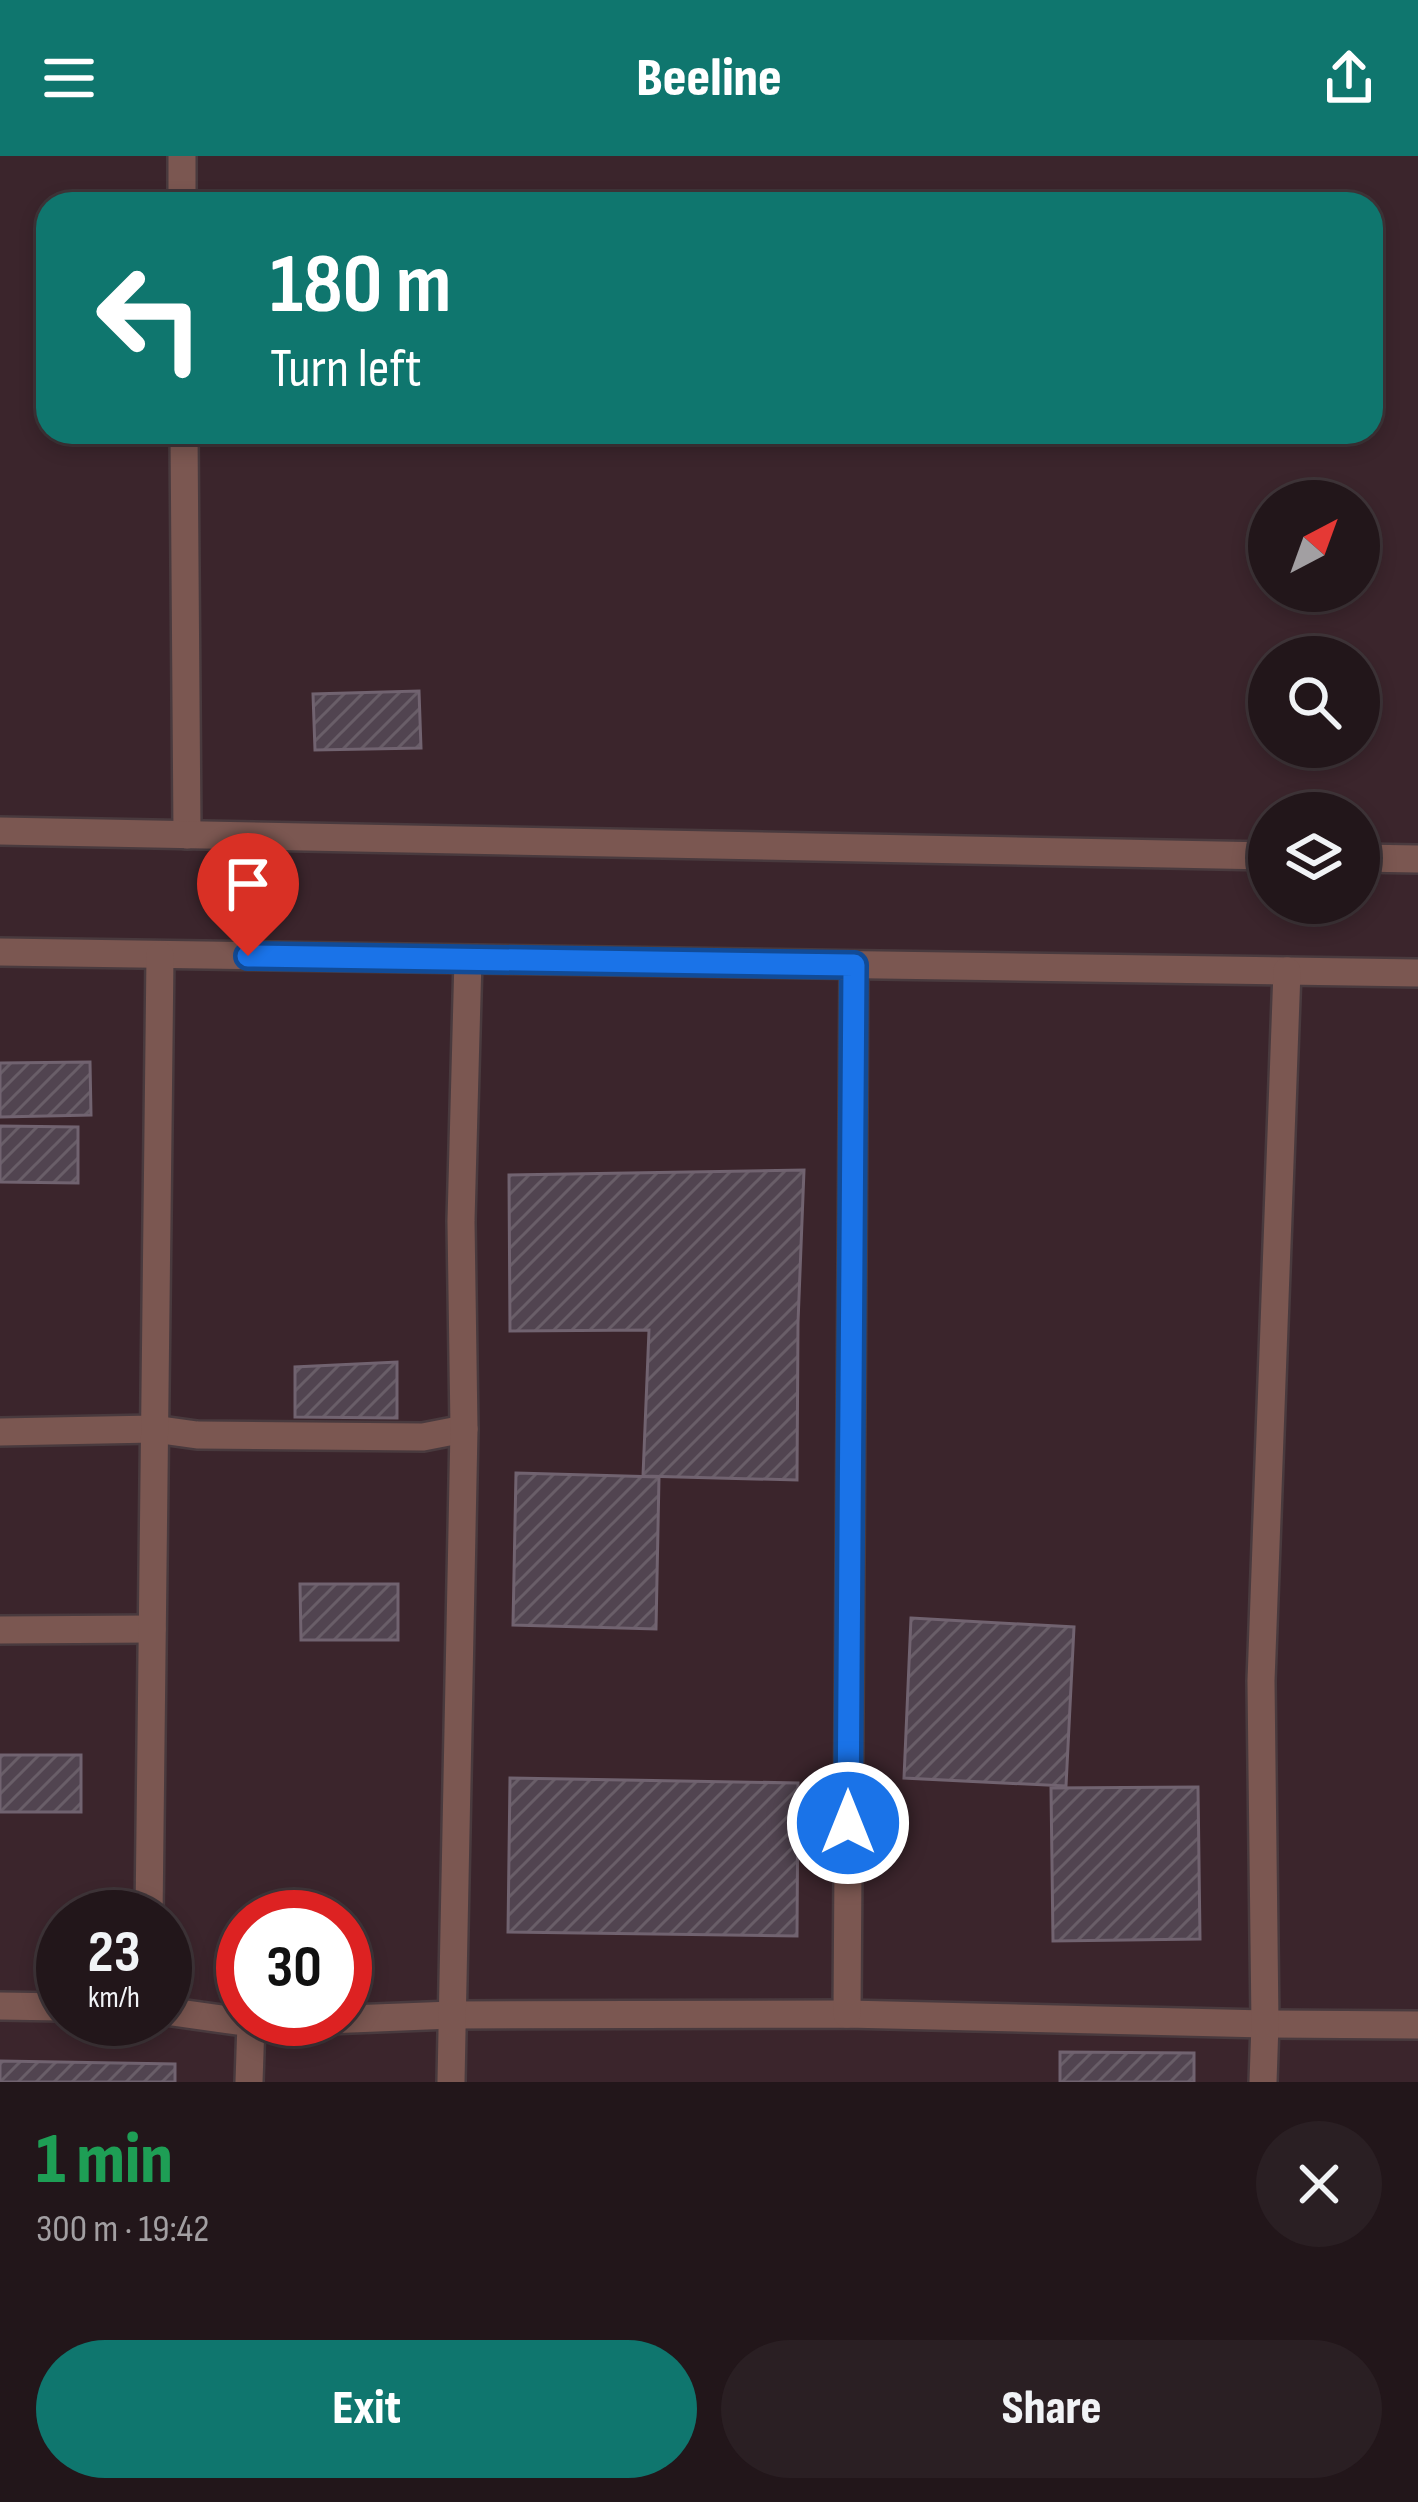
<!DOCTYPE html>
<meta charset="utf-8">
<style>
body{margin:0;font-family:"Sofia Sans Condensed",sans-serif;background:#2a1f23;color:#f1f3f6;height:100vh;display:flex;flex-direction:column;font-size:45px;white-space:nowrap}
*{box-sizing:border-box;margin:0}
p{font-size:39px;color:#a29fa2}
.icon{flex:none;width:66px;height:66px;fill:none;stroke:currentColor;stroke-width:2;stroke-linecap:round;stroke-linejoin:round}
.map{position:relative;height:1926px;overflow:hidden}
.details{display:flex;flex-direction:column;background:#22161a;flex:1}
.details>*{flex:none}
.top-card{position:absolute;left:36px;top:36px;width:1347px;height:252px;border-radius:36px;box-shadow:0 6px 18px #0003,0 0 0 3px #3f3539;background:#0f766e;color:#fff;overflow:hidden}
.needle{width:78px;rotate:41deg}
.buttons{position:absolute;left:1248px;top:324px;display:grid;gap:24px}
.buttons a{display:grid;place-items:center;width:132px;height:132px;border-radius:50%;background:#22161a;box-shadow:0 6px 18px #0003,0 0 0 3px #3f3539;font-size:60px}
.speed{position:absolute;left:36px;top:1734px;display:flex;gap:24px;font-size:60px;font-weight:700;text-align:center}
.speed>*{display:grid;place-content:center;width:156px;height:156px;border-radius:50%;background:#22161a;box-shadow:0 6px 18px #0003,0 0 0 3px #3f3539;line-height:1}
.speed small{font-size:30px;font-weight:400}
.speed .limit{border:18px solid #d22;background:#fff;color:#111}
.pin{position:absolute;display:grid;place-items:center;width:102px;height:102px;color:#fff;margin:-123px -51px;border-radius:50% 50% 50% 0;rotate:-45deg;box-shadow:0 0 12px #0007}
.pin .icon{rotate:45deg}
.me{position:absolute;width:132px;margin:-66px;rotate:0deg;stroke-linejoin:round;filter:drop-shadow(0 0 9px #0008)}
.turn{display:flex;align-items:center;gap:42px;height:252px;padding:0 36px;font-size:54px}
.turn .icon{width:156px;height:156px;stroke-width:2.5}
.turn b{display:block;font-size:84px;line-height:102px}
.round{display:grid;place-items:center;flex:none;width:126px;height:126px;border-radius:63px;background:#2a1f23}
.overview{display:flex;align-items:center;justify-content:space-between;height:204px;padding:0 36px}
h1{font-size:72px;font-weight:800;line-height:90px;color:#1e9e55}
.button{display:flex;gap:24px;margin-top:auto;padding:24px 36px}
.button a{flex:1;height:138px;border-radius:72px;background:#0f766e;color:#fff;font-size:48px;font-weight:800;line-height:138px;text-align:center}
.button a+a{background:#2a1f23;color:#f1f3f6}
header{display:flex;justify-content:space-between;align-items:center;height:156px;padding:0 36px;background:#0f766e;color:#fff;font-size:54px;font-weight:800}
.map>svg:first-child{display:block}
</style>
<header><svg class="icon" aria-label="menu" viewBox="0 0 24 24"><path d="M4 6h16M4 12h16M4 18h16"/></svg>Beeline<svg class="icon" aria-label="share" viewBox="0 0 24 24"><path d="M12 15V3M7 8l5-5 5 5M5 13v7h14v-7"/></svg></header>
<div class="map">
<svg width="1418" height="1926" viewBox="0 0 1418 1926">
<defs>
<pattern id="building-hatch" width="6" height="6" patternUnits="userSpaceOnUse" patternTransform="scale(3)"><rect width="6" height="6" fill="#514450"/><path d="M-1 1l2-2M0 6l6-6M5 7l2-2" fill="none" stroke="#695e68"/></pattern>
</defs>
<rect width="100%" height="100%" fill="#2d1d22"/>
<path fill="#3b252c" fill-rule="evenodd" d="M0 0H1418V1926H0ZM48 48H1371V276H48ZM1269 345H1359V435H1269ZM1269 501H1359V591H1269ZM1269 657H1359V747H1269ZM63 1761H165V1863H63ZM243 1761H345V1863H243Z"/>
<g fill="url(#building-hatch)" stroke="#716370" stroke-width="3">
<path d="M419 535 421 592 315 594 313 538Z"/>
<path d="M90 906 91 959 0 961V907Z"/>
<path d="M0 970 78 971V1027L0 1026Z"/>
<path d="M804 1014 798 1167 797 1324 643 1320 649 1174 510 1175 509 1019Z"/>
<path d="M397 1206V1262L295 1261V1211Z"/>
<path d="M516 1317 659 1321 656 1473 513 1469Z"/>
<path d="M300 1428H398V1484H301Z"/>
<path d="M911 1462 1074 1471 1066 1630 904 1622Z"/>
<rect x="0" y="1599" width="81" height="57"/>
<path d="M510 1622 798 1627 797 1780 508 1776Z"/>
<path d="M1198 1631 1200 1783 1053 1785 1051 1632Z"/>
<path d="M1060 1896 1194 1897V1926H1060Z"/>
<path d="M0 1905 175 1908V1926H0Z"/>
</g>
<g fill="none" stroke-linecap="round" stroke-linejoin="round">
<g stroke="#493a3e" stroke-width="32">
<g id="minor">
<path d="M182 0V48"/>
<path d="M184 276 187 679"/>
<path d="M0 675 1269 700"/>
<path d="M1359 702 1418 703"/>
<path d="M0 796 1418 817"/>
<path d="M0 1276 154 1273 197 1279 423 1281 464 1273"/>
<path d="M0 1474 152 1473"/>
<path d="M149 1761 160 799"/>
<path d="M0 1850 63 1851"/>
<path d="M165 1855 251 1867 452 1859 847 1858 1265 1868 1418 1869"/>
<path d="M847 1858 854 809"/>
<path d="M249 1926 251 1867"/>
<path d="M451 1926 464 1273 461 1065 468 803"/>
<path d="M1263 1926 1265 1868 1261 1525 1287 815"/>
</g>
</g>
<use href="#minor" stroke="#7b5751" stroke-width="27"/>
</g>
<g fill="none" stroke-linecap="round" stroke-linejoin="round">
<g stroke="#114b97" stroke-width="30">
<path id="route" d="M248 800 854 809 848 1667"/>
</g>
<use href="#route" stroke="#1a73e8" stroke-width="21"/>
</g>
</svg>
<div class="buttons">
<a><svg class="needle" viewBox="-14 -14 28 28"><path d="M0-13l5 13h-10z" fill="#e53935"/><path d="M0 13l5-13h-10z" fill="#a29fa2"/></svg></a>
<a><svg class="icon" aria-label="search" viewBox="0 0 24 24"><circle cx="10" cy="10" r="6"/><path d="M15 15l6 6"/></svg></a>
<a><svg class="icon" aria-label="layers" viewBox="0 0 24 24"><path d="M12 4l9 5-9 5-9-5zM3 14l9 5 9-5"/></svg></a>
</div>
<div class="speed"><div>23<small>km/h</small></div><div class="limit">30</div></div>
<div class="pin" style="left:248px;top:800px;background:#d93025"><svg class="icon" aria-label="arrive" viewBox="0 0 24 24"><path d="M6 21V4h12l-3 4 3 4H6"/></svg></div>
<svg class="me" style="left:848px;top:1667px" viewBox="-20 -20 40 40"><circle r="17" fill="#1a73e8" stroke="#fff" stroke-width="3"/><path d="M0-11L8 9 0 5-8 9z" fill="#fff"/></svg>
<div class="top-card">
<div class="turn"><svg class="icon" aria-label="left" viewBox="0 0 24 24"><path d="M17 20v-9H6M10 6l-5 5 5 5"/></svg><div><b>180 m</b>Turn left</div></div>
</div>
</div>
<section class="details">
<div class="overview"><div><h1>1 min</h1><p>300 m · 19:42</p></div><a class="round"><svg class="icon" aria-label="close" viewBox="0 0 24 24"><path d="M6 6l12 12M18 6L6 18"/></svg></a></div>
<div class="button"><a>Exit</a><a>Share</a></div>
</section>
